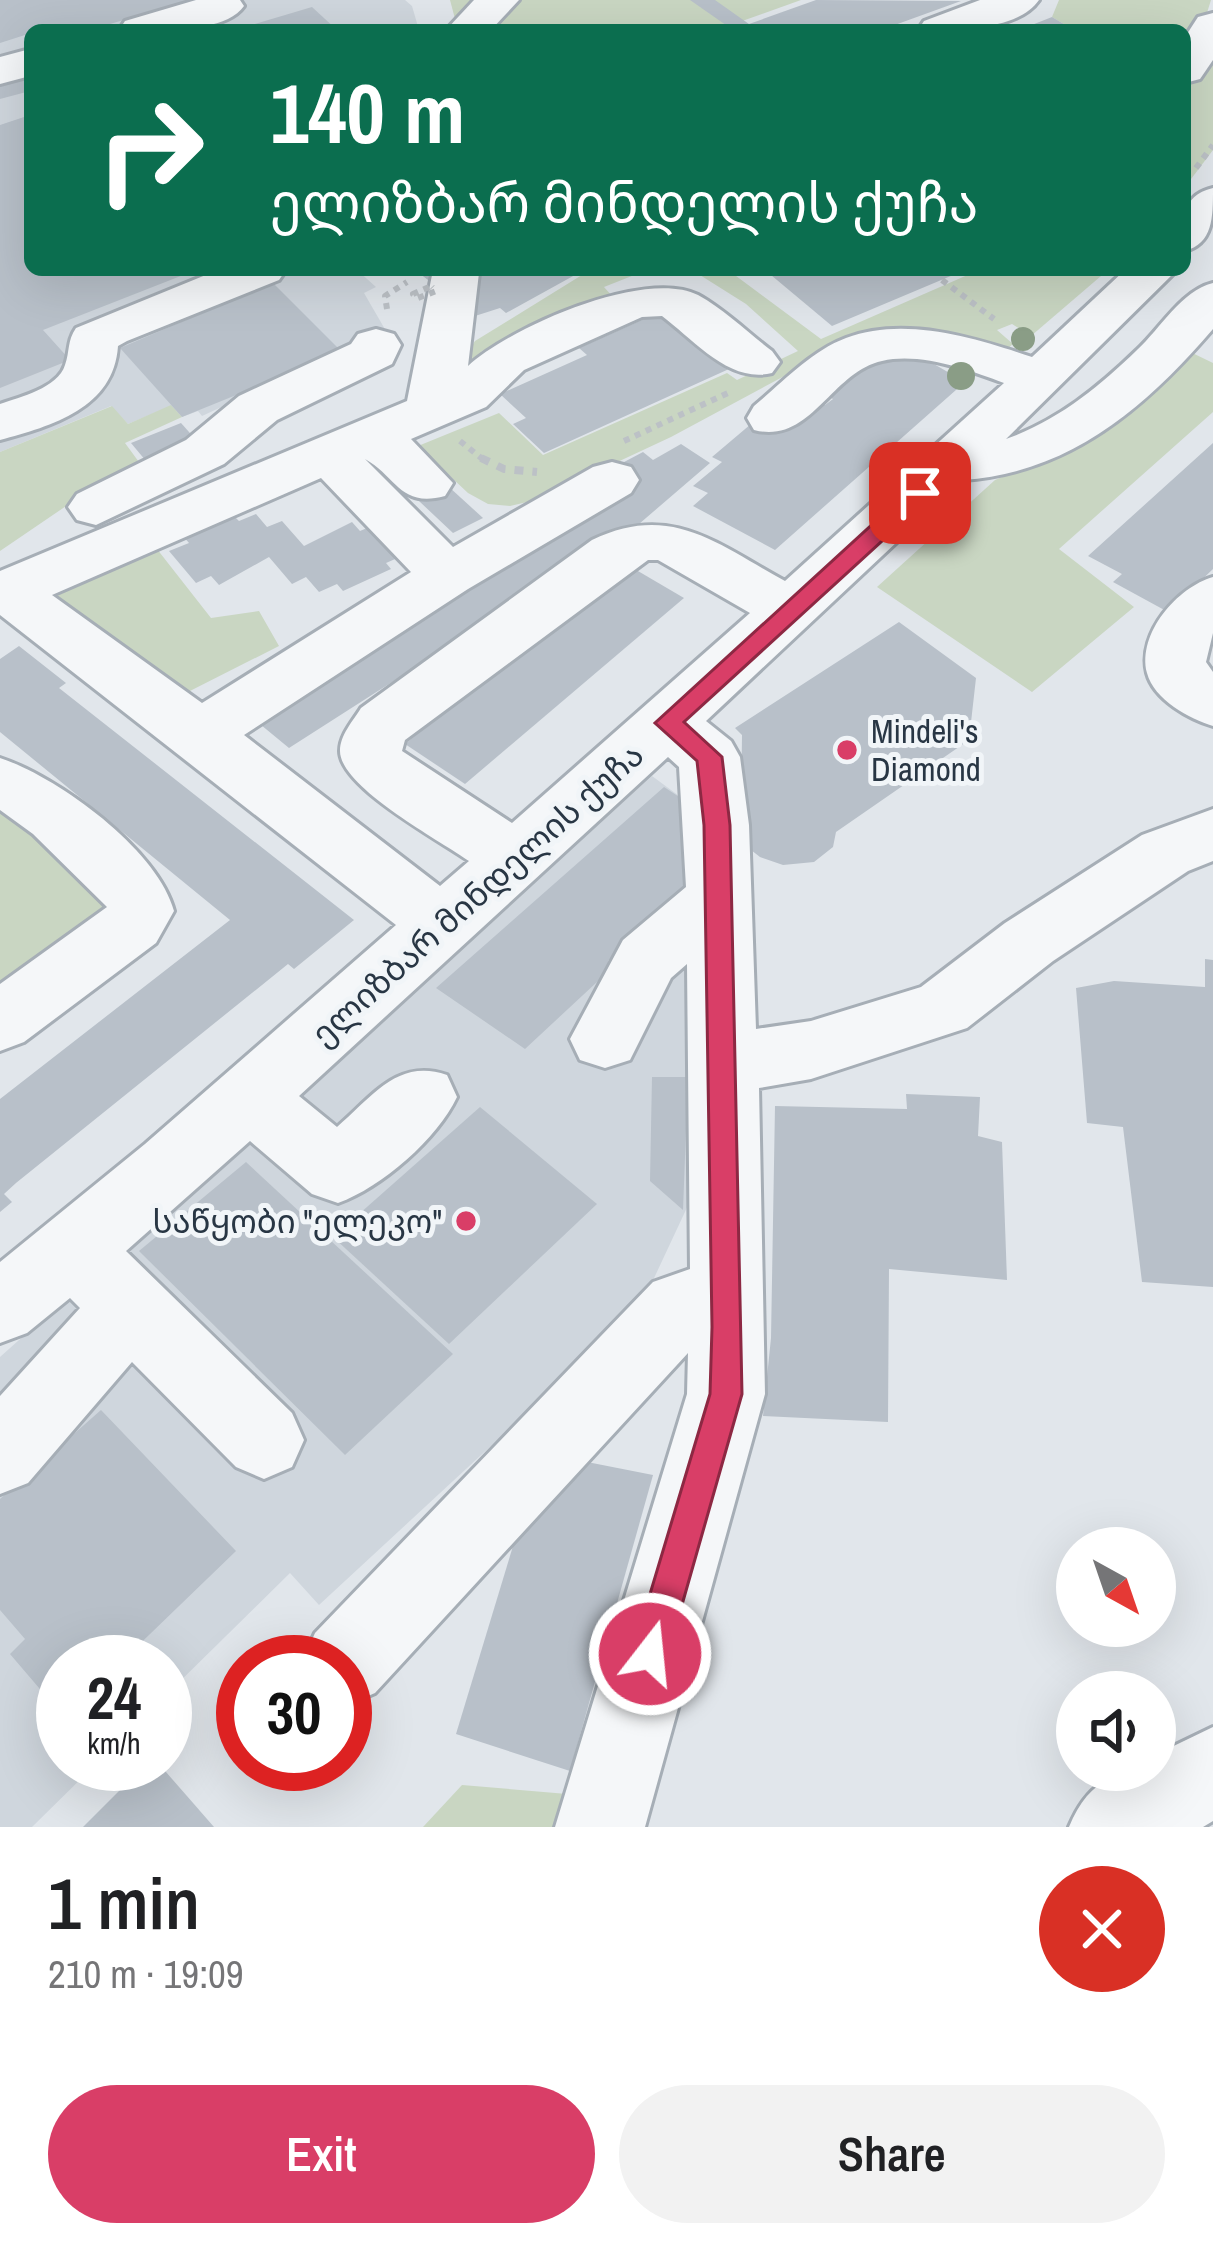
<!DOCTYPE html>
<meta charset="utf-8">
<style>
body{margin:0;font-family:"Archivo Narrow","Noto Sans Georgian",sans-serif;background:#f2f2f2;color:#202124;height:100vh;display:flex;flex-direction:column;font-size:45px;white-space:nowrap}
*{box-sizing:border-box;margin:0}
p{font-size:39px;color:#757577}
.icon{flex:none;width:66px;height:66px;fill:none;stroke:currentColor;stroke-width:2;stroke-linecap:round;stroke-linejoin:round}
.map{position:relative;height:1827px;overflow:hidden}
.side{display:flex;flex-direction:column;background:#fff;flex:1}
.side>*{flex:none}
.banner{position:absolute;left:24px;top:24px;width:1167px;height:252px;border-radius:18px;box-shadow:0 12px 48px #0002;background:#0b6e4f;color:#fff;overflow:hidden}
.needle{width:78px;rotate:140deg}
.controls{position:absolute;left:1056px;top:1527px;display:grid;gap:24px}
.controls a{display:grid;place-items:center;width:120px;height:120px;border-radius:50%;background:#fff;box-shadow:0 12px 48px #0002;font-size:60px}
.speed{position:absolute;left:36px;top:1635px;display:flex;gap:24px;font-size:60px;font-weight:700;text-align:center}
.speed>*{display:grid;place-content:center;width:156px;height:156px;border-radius:50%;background:#fff;box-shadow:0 12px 48px #0002;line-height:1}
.speed small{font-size:30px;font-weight:400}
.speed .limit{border:18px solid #d22;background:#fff;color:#111}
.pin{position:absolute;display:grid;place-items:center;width:102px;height:102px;color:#fff;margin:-51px;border-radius:24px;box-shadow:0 6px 18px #0006}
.me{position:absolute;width:132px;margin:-66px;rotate:16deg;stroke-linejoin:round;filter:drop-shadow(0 0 9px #0008)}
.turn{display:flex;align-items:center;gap:42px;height:252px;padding:0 48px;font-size:54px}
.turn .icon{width:156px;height:156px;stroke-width:2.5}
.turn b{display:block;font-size:84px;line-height:102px}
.round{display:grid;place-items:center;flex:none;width:126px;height:126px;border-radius:63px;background:#f2f2f2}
.overview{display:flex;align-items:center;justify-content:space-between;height:204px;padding:0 48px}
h1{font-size:72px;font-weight:600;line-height:90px}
.primary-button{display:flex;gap:24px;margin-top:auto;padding:24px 48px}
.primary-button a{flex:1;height:138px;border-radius:72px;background:#d93e67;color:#fff;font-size:48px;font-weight:600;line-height:138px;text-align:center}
.primary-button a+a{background:#f2f2f2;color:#202124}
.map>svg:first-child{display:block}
</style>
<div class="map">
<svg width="1213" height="1827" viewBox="0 0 1213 1827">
<rect width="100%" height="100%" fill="#e1e6eb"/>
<g fill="#cfd6dd">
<path d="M0 0H405L412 6 419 30H30V270H357L376 287 364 293 386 331 202 416 198 411 182 417 171 406 128 424 111 406 0 452Z"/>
<path d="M652 776 690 804 691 1199 648 1291 612 1334 319 1605 290 1573 165 1696V1662H63V1764H96L32 1827H0V1357Z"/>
</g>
<g fill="#c9d6c2">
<path d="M450 0H801L717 30H458Z"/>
<path d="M1059 0H1211L1201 32 1185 51V30H1074L1052 17Z"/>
<path d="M1213 41V150L1185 187V80Z"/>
<path d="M590 270H647L604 287 612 296 482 351 461 381 451 379 475 341Z"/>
<path d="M692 270H728L821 339 979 270H1108L1031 336 1012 324 997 330 1013 344 1007 349 844 344 671 437 536 500 510 506 488 504 468 493 418 446 499 413 543 455 727 373 737 380 798 351 746 304Z"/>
<path d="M1180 347 1213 363V412L1059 549 1134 607 1032 692 877 587 995 480 1051 456Z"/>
<path d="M171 405 182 417 125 443 144 469 72 502 0 551V452L112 406 128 424Z"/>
<path d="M146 535 211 618 259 611 279 646 184 694 42 593Z"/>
<path d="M0 796 121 907 0 994Z"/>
<path d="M462 1785 579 1795 572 1827H423Z"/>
</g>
<g fill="#b8c0c9">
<path d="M0 0H187V1L90 30H30V40L25 35 0 43Z"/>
<path d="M690 0H715L749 24 816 0 961 1 881 30H733Z"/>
<path d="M312 7 337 30H238V29Z"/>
<path d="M1052 17 1074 30H1019Z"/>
<path d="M30 71V91L0 99V79Z"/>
<path d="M30 115V270H196L43 330 70 360 0 388V125Z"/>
<path d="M415 270H584L506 313 500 308 475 316Z"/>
<path d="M765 270H965L832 326Z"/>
<path d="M273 283 342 352 182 417 120 348Z"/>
<path d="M660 312 729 369 544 453 513 424 526 418 500 394 587 355 579 348Z"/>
<path d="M872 356 927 360 965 382 775 550 693 506 708 493 693 486 722 462 712 457 764 413 810 398 825 405 833 399 825 395Z"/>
<path d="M181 423 197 441 146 461 131 443Z"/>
<path d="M1213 443V569L1168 612 1113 582 1122 574 1088 556Z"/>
<path d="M681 444 710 463 639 524 289 748 255 720 609 470 643 452 653 460Z"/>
<path d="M449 487 483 518 453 533 419 501Z"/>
<path d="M256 514 267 527 282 521 304 546 352 522 360 531 374 525 402 556 386 563 391 569 343 591 337 584 319 592 306 577 292 584 269 557 219 585 211 576 196 583 169 551 189 543 183 536 233 515 239 521Z"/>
<path d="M626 564 684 598 465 784 405 744Z"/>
<path d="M899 622 976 678 969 740 836 832 833 847 814 862 783 865 760 857 751 850 741 815 742 735 735 728Z"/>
<path d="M19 646 66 683 59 688 354 920 294 969 288 964 16 1183 4 1194 12 1202 0 1212V1099L230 920 0 732V659Z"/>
<path d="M664 787 690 804 696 879 608 961 611 969 525 1049 436 988Z"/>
<path d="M1205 959 1213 960V1287L1142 1282 1123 1127 1087 1123 1076 988 1114 981 1205 987Z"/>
<path d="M652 1077H688L683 1210 650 1181Z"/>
<path d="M906 1094 980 1097 978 1136 1002 1142 1007 1280 889 1269 888 1422 763 1416 771 1338 775 1106 907 1109Z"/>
<path d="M480 1107 597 1204 449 1344 333 1237Z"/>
<path d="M246 1162 453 1354 345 1455 139 1251Z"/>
<path d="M101 1410 236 1551 121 1662H63V1716L10 1654 25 1639 0 1610V1499Z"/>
<path d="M577 1460 653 1475 570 1771 456 1734 523 1513Z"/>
<path d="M146 1764H159L214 1827H83Z"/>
</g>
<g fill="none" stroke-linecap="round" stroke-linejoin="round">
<g stroke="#a6aeb6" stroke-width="6">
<g id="minor">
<path d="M196 0H240L244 6C224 35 151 30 119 30L125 21Z"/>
<path d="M474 0H519L491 30H446Z"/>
<path d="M980 0H1039C1017 32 952 30 918 30L924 21Z"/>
<path d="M1213 13V60L1200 79 1185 83V37L1198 17Z"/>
<path d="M30 49V76L0 84V57Z"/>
<path d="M1213 188C1213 218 1213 243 1185 251 1185 221 1179 196 1213 188Z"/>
<path d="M218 270H286L279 280 127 341 118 346C114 408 52 426 0 440V404C20 397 58 388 65 365 70 351 67 341 76 328Z"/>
<path d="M433 270 479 273 468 366C509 328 644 268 698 295 724 309 748 333 772 351L780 362 772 373C730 384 694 340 662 316L642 317 524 370 486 407 411 439 453 483 445 496C400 508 397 477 365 459L453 547 593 467 612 462 631 467 639 480 631 493 468 589 244 735 440 886 469 861C439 840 340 787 340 751 340 735 353 721 361 708L592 540C671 502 717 544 785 581L1004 383C969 370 920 352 882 361 831 372 811 445 754 430L747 418 754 406C782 383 811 351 846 338 905 316 975 338 1032 357L1125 270H1177L1006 439C1057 421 1099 387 1137 350 1161 328 1181 291 1213 283V329C1146 407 1070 473 963 480L706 721 731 741 740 757 749 825 756 1029 811 1021 921 987 1005 923 1142 835 1213 809V861L1188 871 1053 961 967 1028 811 1079 759 1088 765 1394 645 1827H555L687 1394 688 1353 375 1693 345 1706V1662H302L315 1633 653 1282 690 1269 687 964 671 978 630 1060 605 1068 580 1060 570 1039 623 940 686 887 679 767 668 757 299 1096 337 1127C373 1096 398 1058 447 1075L457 1097C437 1139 382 1187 338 1203L312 1194 250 1141 126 1251 292 1413 304 1440 292 1467 264 1479 236 1467 132 1362 28 1483 0 1494V1396L80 1308 70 1298 27 1333 0 1343V1262L145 1144 396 925 0 615V571L407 401ZM321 478 411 572 202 703 52 595ZM648 560H658L750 613 512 823 402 751 405 740Z"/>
<path d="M376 329 394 334 401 345 392 364 277 420 224 464 96 525 77 520 68 507 77 494 186 440 239 396 351 344 358 334Z"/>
<path d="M1213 577V633L1206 662 1213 672V726C1190 719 1154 700 1147 673 1137 633 1178 587 1213 577Z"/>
<path d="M0 758C58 777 158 850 174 911L156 943 24 1042 0 1051V984L107 907 33 834 0 810Z"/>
<path d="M1213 1727V1821L1203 1827H1069C1086 1786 1110 1770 1155 1770V1755Z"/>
</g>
</g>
<g stroke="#bcc1c6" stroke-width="6" stroke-dasharray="6 6" stroke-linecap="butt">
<path d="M1196 168 1213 145"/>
<path d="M942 280 994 319"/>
<path d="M387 309 385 296 407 282"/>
<path d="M460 441 485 461"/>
<path d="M624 441 730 392"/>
</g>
<path stroke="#bcc1c6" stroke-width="8" stroke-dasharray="9 9" stroke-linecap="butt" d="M481 458 504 469 537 472"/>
<use href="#minor" fill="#f5f7f9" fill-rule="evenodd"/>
<path stroke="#bcc1c6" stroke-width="6" stroke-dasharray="6 6" stroke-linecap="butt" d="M429 287 413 294 418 298 436 291 432 287"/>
</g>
<g fill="#8a9d86">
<circle cx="1023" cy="339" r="12"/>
<circle cx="961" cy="376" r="14"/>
</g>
<path fill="#d93e67" stroke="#8d2843" stroke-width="3" d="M920 486 928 488V499L684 722 722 757 730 825 742 1394 668 1654 663 1666 650 1671 638 1666 632 1654 710 1394 712 1327 704 825 697 761 655 723 912 488Z"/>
<g fill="#d93e67" stroke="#f1f5f8" stroke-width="4.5">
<circle cx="847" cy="750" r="12"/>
<circle cx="466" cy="1221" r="12"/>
</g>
<g text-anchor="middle" stroke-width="10" stroke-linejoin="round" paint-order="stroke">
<g font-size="33" fill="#283644" stroke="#f1f5f8" text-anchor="start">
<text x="871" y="743">Mindeli's<tspan x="871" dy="38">Diamond</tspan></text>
<text x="442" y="1233" text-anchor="end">საწყობი "ელეკო"</text>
</g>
<g font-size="33" fill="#283644" stroke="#f1f5f8">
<text transform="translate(477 894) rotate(-42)" y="12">ელიზბარ მინდელის ქუჩა</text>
</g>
</g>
</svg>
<div class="controls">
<a><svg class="needle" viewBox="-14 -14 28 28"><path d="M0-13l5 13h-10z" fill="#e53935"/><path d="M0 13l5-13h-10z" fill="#757577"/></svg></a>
<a><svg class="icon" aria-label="sound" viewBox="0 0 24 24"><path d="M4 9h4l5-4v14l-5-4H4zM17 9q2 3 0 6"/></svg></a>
</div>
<div class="speed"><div>24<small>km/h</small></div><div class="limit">30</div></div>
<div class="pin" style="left:920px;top:493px;background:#d93025"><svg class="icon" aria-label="arrive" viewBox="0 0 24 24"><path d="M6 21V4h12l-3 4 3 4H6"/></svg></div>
<svg class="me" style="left:650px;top:1654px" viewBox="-20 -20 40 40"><circle r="17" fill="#d93e67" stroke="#fff" stroke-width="3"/><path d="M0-11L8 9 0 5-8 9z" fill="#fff"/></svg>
<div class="banner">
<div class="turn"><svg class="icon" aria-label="right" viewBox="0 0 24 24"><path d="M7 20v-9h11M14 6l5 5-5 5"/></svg><div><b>140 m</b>ელიზბარ მინდელის ქუჩა</div></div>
</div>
</div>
<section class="side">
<div class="overview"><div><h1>1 min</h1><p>210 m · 19:09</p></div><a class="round" style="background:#d93025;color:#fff"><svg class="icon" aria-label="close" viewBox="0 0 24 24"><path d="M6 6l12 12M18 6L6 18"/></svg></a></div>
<div class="primary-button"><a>Exit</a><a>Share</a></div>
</section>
